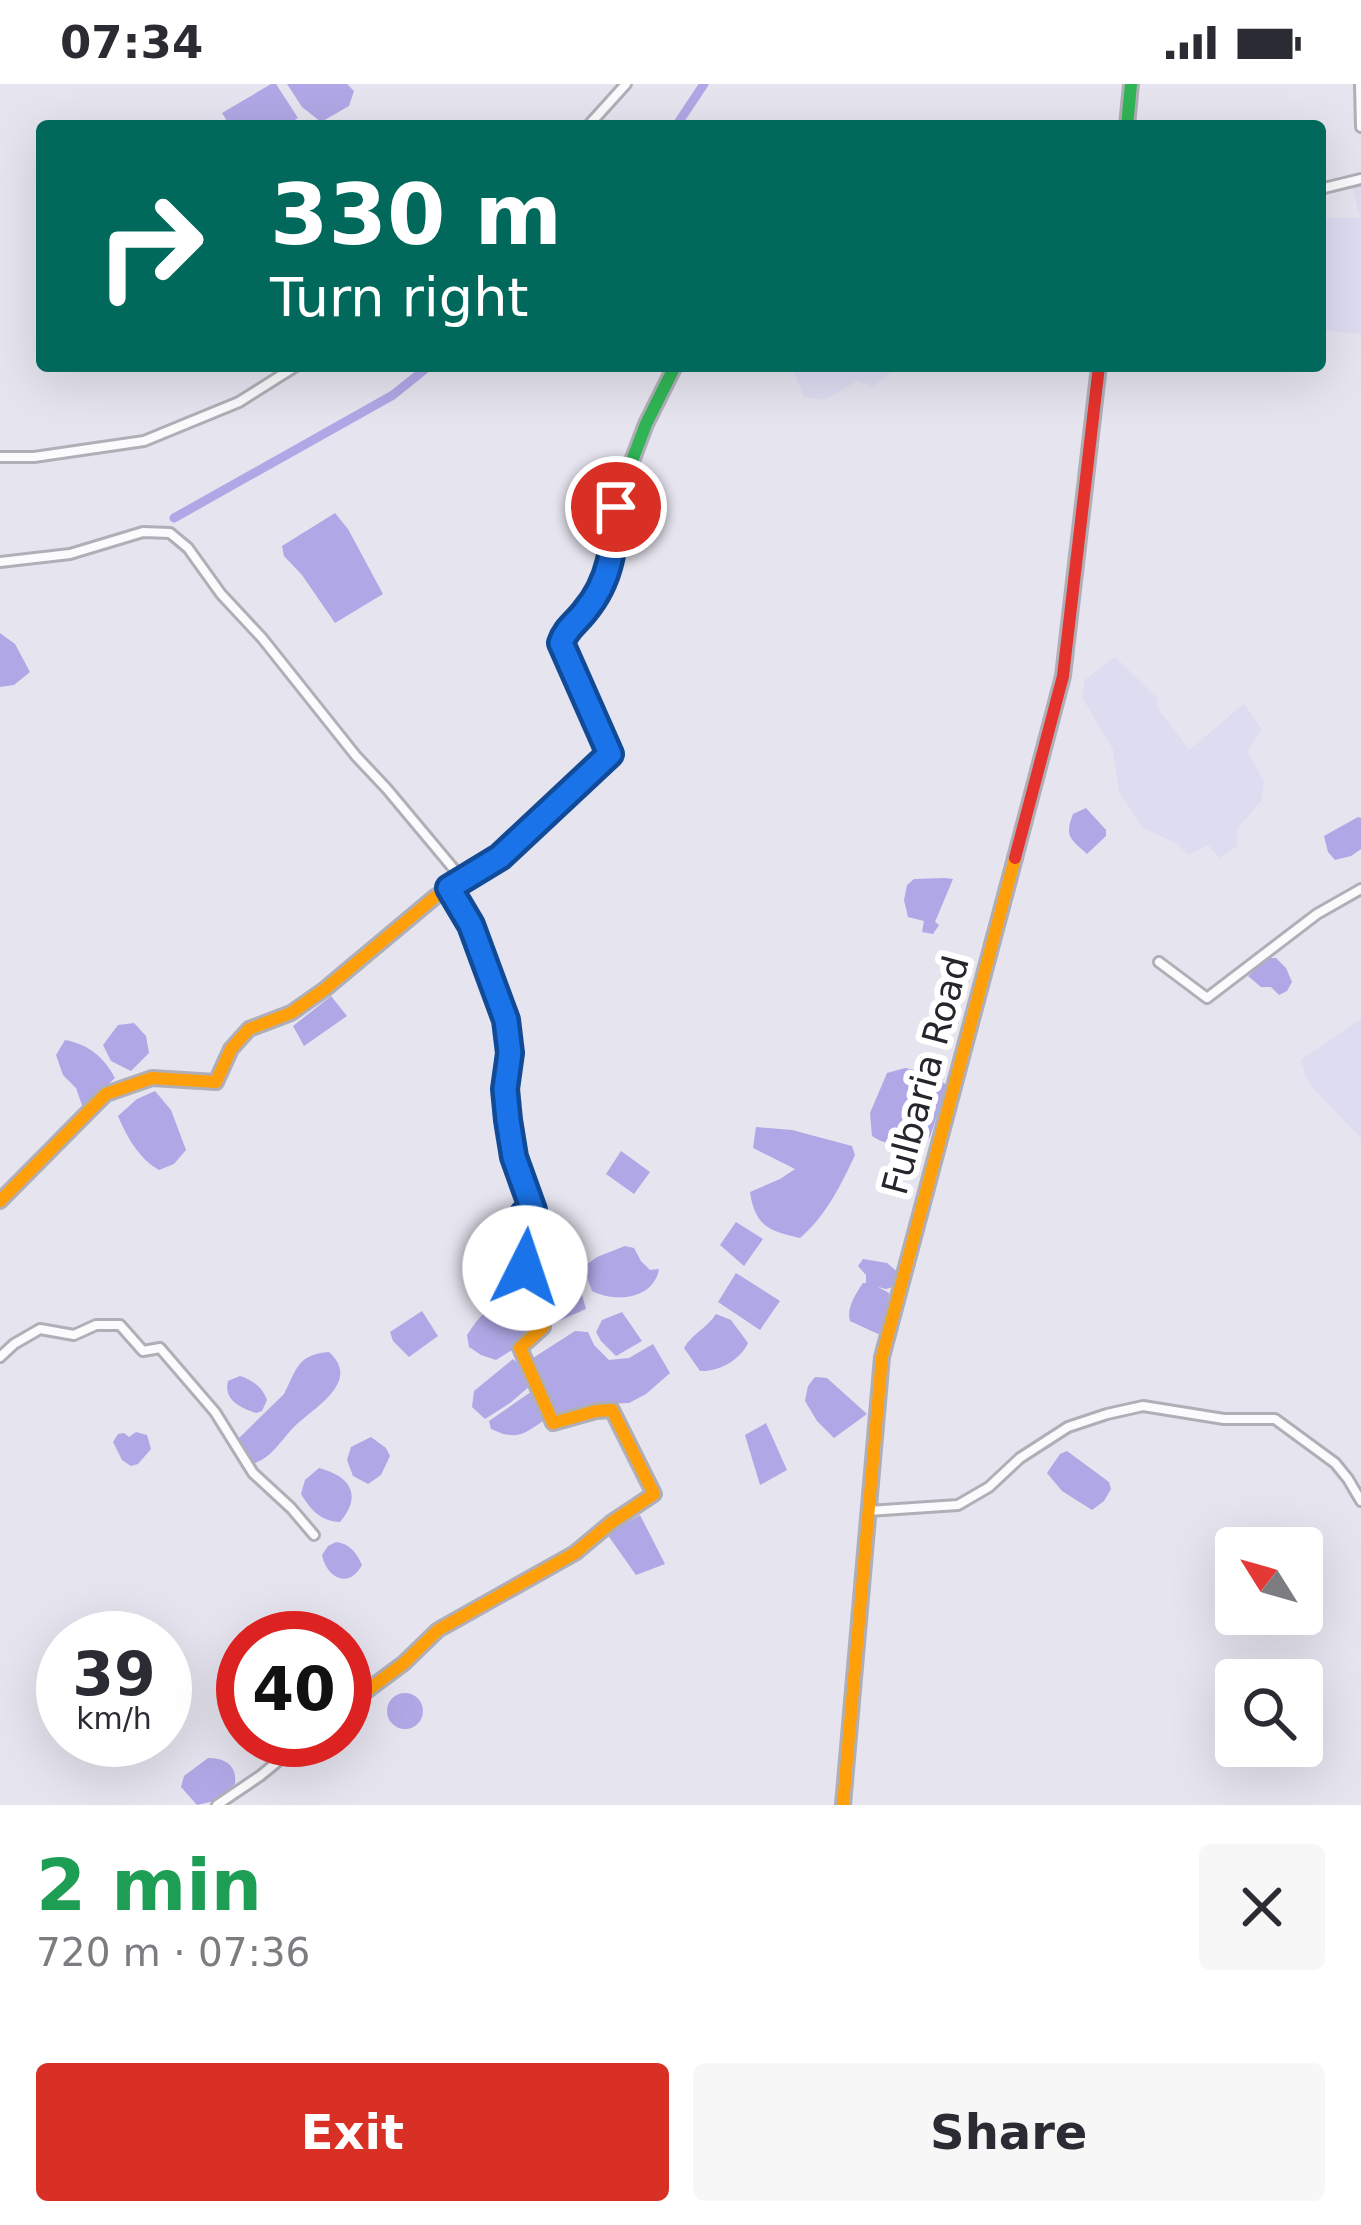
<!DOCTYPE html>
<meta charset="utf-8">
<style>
body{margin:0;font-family:"DejaVu Sans",sans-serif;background:#f7f7f7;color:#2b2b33;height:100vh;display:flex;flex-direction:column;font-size:45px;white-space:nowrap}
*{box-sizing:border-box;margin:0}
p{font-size:39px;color:#7c7c81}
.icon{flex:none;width:66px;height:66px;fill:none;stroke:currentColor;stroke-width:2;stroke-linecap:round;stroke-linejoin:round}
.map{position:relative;height:1721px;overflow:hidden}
.side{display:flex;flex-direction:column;background:#fff;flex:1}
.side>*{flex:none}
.banner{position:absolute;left:36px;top:36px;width:1290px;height:252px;border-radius:12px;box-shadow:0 12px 48px #0002;background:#00695c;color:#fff;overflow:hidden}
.needle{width:78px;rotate:307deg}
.fabs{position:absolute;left:1215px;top:1443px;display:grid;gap:24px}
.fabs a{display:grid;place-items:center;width:108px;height:108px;border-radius:12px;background:#fff;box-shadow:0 12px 48px #0002;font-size:60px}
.speed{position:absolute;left:36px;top:1527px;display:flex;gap:24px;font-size:60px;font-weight:700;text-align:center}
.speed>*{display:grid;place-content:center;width:156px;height:156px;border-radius:50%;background:#fff;box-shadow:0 12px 48px #0002;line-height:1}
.speed small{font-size:30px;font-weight:400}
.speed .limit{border:18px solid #d22;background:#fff;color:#111}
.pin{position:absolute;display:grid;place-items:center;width:102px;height:102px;color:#fff;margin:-51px;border:6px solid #fff;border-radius:50%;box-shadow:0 3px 12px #0007}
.me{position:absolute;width:132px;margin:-66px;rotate:4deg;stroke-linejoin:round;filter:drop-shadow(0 0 9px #0008)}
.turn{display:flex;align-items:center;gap:42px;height:252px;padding:0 36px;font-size:54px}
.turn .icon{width:156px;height:156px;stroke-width:2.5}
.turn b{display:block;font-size:84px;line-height:102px}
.round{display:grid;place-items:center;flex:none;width:126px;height:126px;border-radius:12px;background:#f7f7f7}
.head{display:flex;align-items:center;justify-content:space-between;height:204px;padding:0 36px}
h1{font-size:72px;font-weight:700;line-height:90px;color:#1e9e55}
.action{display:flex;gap:24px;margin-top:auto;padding:24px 36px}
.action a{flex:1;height:138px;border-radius:12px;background:#d93025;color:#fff;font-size:48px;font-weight:700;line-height:138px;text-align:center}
.action a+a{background:#f7f7f7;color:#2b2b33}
.status{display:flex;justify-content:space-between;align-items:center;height:84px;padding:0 60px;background:#fff;direction:ltr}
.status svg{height:33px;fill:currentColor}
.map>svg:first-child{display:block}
</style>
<div class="status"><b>07:34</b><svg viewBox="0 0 49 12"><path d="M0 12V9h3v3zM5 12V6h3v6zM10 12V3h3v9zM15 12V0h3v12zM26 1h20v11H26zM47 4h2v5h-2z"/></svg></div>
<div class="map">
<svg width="1361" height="1721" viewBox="0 0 1361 1721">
<rect width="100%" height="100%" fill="#e5e4ef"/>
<g fill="#dedcf1">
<path d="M1352 102H1361V250L1320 246V131L1327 134H1360Z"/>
<path d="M791 282H899L873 302 857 297 824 316 804 313Z"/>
<path d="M1115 573 1158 615 1157 624 1189 666 1244 620 1262 645 1247 667 1264 698 1261 717 1237 745V762L1220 774 1208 761 1188 771 1176 759 1142 743 1119 707 1113 665 1082 613 1085 596Z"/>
<path d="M1361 935V1054L1313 1004 1305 991 1301 976Z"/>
</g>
<g fill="#b0a8e6">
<path d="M271 0H276L298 34 286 42H230L222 29Z"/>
<path d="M287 0H347L354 7 349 22 321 38 302 23Z"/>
<path d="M335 429 348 445 383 510 335 539 302 491 284 472 282 462Z"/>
<path d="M0 549 15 560 30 588 14 601 0 603Z"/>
<path d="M1086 724 1106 746V752L1087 770C1071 755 1064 753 1073 730Z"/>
<path d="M1358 733 1361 734V765L1351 772 1335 776 1328 768 1324 752Z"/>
<path d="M945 794 953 795 935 838 939 841 933 850 922 848 924 837 908 833 904 816 907 801 914 795Z"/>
<path d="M1268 874H1276L1286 884 1292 898 1287 907 1279 911 1271 903H1261L1248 892Z"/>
<path d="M331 912 347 932 304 962 293 942Z"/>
<path d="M134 939 146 952 149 969 131 987 111 977 103 961 118 941Z"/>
<path d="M65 956C88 960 104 973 115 994L92 1015 84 1027 76 1004 63 991 56 971Z"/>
<path d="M905 984 928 989 947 1001 930 1053C911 1060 891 1065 872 1052L870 1029 887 989Z"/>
<path d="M155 1007 171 1026 186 1066 174 1080 159 1086C139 1075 127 1053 118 1032L137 1015Z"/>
<path d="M756 1043 792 1046 852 1062 855 1071C841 1101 826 1132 800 1154 769 1147 755 1142 750 1108L780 1095 795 1085 753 1064Z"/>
<path d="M621 1067 650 1088 634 1110 606 1090Z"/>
<path d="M561 1134 586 1225 552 1240 531 1144Z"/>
<path d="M736 1138 763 1155 744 1182 720 1161Z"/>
<path d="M625 1162 634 1164 641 1177 650 1186 659 1185C654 1215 616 1219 592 1207L583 1183 597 1173Z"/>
<path d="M863 1175 887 1179 900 1190 899 1201 886 1205 878 1203 889 1209 886 1247 878 1250 850 1237C846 1225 856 1209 863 1199H866V1191L858 1182Z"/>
<path d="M736 1189 780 1217 760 1246 718 1218Z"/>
<path d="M515 1217 535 1236 512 1266 496 1276 481 1271 469 1263 467 1251C480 1231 490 1218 515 1217Z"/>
<path d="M422 1227 438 1252 409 1273 393 1257 390 1248Z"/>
<path d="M622 1228 642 1257 616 1272 601 1257 596 1248 602 1236Z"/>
<path d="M716 1230 731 1236 748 1259C740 1276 719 1288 700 1287L684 1264C692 1250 707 1244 716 1230Z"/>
<path d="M575 1247 588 1248 594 1261 609 1276 629 1274 653 1260 670 1289 646 1310 629 1319 599 1320 557 1330 533 1274Z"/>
<path d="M329 1268C361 1297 317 1322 296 1341 282 1354 274 1372 255 1379 246 1373 240 1367 237 1356L284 1310C296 1287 297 1270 329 1268Z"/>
<path d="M513 1275 524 1285 530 1302 510 1319 485 1335 472 1323 474 1307Z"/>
<path d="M240 1292C253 1296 263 1304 267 1316L262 1327 256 1329C241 1324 223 1316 228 1297Z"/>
<path d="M815 1293 827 1294 867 1330 834 1354 817 1337 805 1317 808 1302Z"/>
<path d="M535 1305 544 1323 543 1337C522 1352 515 1356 491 1345L489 1337Z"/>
<path d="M766 1339 787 1386 760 1401 745 1351Z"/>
<path d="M136 1348 147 1351 151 1365 138 1380 131 1382 122 1376 113 1358 118 1350 124 1349 129 1353Z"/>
<path d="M371 1353 386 1364 390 1372 381 1391 368 1400 353 1392 347 1376 351 1363Z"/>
<path d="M1067 1367 1109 1398 1111 1405 1104 1417 1092 1426 1062 1407 1047 1389 1060 1370Z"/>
<path d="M319 1384C350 1392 363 1411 340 1438 320 1437 311 1426 301 1410L305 1396Z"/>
<path d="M640 1431 665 1480 636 1491 607 1450Z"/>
<path d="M336 1458C350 1460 356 1468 362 1481 349 1505 327 1495 322 1471L328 1462Z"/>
<circle cx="405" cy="1627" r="18"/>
<path d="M208 1674C226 1674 237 1682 235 1700L214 1717 197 1721 181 1703 184 1692Z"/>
</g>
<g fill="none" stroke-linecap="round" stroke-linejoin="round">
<g stroke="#b0a8e6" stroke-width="9">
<path d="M676 42 704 0"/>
<path d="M174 434 393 311 429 282"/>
</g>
<g stroke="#b0afb7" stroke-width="14">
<g id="street">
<path d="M1360 0 1361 43"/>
<path d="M588 42 626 0"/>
<path d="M1320 105 1361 95"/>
<path d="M0 373H34L144 357 239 318 296 282"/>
<path d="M0 478 70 470 143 448 170 449 188 464 221 510 262 554 356 672 387 705 463 796"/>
<path d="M1159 878 1207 914 1317 830 1361 805"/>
<path d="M0 1273 14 1260 40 1245 74 1251 96 1241H120L143 1267 160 1264 215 1328 253 1389 291 1424 314 1451"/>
<path d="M868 1427 958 1421 989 1403 1020 1374 1068 1343 1107 1330 1143 1322 1224 1335H1275L1335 1379 1348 1395 1361 1417"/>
<path d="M217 1721 260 1692 304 1656"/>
</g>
</g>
<g stroke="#b0afb7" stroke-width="18">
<g id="fast">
<path d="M1127 42 1131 0"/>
<path d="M593 631 561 559 564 548 584 530 609 490 616 423 621 406 646 340 675 282"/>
</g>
</g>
<g stroke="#b0afb7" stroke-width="18">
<g id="slow">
<path d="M0 1117 106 1010 152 994 216 998 231 965 249 945 291 929 325 905 435 813 500 773 610 670 593 631"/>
<path d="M345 1623 404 1579 438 1546 575 1469 612 1438 654 1410 612 1326 596 1327 553 1339 520 1264 543 1243 525 1184 523 1130 533 1126 513 1068 505 1002"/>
<path d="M843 1721 882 1273 1015 774"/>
</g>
</g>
<g stroke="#b0afb7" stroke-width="18">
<g id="jam">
<path d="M1015 774 1063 592 1099 282"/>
<path d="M449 804C473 847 501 895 507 945 510 964 506 983 505 1002"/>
</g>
</g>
<use href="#street" stroke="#fbfbfd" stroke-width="8"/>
<use href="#fast" stroke="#30b455" stroke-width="12"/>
<use href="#slow" stroke="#ff9f0a" stroke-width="12"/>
<use href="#jam" stroke="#e5322d" stroke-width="12"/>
</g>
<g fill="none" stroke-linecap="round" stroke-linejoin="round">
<g stroke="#114b97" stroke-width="30">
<path id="route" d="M525 1184 524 1130 533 1126 514 1073 508 1036 505 1005 510 969 506 936 471 841 449 804 500 773 610 670 561 559C566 544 576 539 585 527 611 496 614 462 616 423"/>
</g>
<use href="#route" stroke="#1a73e8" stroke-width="21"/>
</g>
<g text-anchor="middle" stroke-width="12" stroke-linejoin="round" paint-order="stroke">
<g font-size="36" fill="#25252c" stroke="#fff">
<text transform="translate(925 991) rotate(-75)" y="13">Fulbaria Road</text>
</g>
</g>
</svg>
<div class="fabs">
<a><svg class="needle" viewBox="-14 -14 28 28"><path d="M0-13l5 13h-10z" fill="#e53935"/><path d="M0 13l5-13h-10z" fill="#7c7c81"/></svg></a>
<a><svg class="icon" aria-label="search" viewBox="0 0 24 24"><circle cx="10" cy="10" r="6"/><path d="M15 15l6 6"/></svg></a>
</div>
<div class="speed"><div>39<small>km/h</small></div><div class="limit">40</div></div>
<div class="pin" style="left:616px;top:423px;background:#d93025"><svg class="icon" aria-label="arrive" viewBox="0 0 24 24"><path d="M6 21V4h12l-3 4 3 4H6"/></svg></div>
<svg class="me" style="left:525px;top:1184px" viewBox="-20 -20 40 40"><circle r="19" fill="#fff"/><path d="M0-13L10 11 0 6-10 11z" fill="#1a73e8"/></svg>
<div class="banner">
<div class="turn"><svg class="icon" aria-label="right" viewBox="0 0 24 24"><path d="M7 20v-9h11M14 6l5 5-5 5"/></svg><div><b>330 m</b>Turn right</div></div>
</div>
</div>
<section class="side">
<div class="head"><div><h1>2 min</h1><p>720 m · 07:36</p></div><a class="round"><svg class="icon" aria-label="close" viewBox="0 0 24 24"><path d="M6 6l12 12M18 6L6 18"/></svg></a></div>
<div class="action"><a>Exit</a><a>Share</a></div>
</section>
